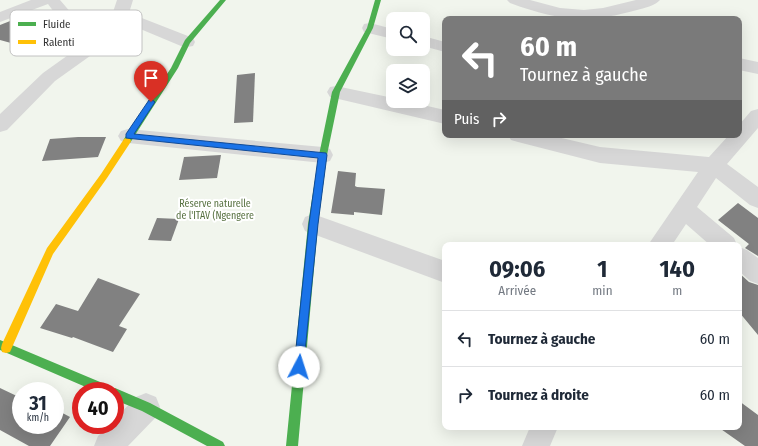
<!DOCTYPE html>
<html lang="fr">
<meta charset="utf-8">
<style>
body{margin:0;font-family:"Fira Sans Condensed",sans-serif;background:#f2f2f3;color:#1f2937;height:100vh;display:flex;flex-direction:column;font-size:15px;white-space:nowrap}
*{box-sizing:border-box;margin:0}
p{font-size:13px;color:#747a83}
.icon{flex:none;width:22px;height:22px;fill:none;stroke:currentColor;stroke-width:2;stroke-linecap:round;stroke-linejoin:round}
.map{position:relative;flex:1;overflow:hidden}
.panel{position:absolute;left:442px;top:242px;width:300px;height:188px;display:flex;flex-direction:column;background:#fff;border-radius:8px;box-shadow:0 4px 16px #0002}
.panel>*{flex:none}
.top-card{position:absolute;left:442px;top:16px;width:300px;height:122px;border-radius:8px;box-shadow:0 4px 16px #0002;background:#7a7a7a;color:#fff;overflow:hidden}
.fabs{position:absolute;left:386px;top:12px;display:grid;gap:8px}
.fabs a{display:grid;place-items:center;width:44px;height:44px;border-radius:8px;background:#fff;box-shadow:0 4px 16px #0002;font-size:20px}
.speed{position:absolute;left:12px;top:382px;display:flex;gap:8px;font-size:20px;font-weight:700;text-align:center}
.speed>*{display:grid;place-content:center;width:52px;height:52px;border-radius:50%;background:#fff;box-shadow:0 4px 16px #0002;line-height:1}
.speed small{font-size:10px;font-weight:400}
.speed .limit{border:6px solid #d22;background:#fff;color:#111}
.pin{position:absolute;display:grid;place-items:center;width:34px;height:34px;color:#fff;margin:-41px -17px;border-radius:50% 50% 50% 0;rotate:-45deg;box-shadow:0 0 4px #0007}
.pin .icon{rotate:45deg}
.me{position:absolute;width:44px;margin:-22px;rotate:5deg;stroke-linejoin:round;filter:drop-shadow(0 0 3px #0008)}
.turn{display:flex;align-items:center;gap:14px;height:84px;padding:0 12px;font-size:18px}
.turn .icon{width:52px;height:52px;stroke-width:2.5}
.turn b{display:block;font-size:28px;line-height:34px}
.then{display:flex;align-items:center;height:38px;padding:0 12px;background:#0003;gap:8px;font-size:15px}
.eta{display:flex;justify-content:space-evenly;align-items:center;height:68px;text-align:center}
.eta b{font-size:24px;font-weight:700;line-height:28px}
ul{padding:0;list-style:none}
li{display:flex;align-items:center;gap:12px;height:56px;padding:0 12px;border-top:1px solid #e0e1e3}
li div{flex:1}
li b{display:block;font-size:15px}
li em{font-style:normal}
.map>svg:first-child{display:block}
</style>
<div class="map">
<svg width="758" height="446" viewBox="0 0 758 446">
<rect width="100%" height="100%" fill="#fff"/>
<path fill="#f1f5ed" fill-rule="evenodd" d="M0 0H758V446H0ZM393 19H423V49H393ZM445 19H739V135H445ZM393 71H423V101H393ZM445 245H739V427H445ZM21 391H55V425H21ZM81 391H115V425H81Z"/>
<g fill="#818181">
<path d="M38 10 55 29 33 49 0 40V25Z"/>
<path d="M255 73 253 122 234 123 237 75Z"/>
<path d="M78 137H106L98 157 42 161 50 139Z"/>
<path d="M221 155 217 178 179 180 184 157Z"/>
<path d="M338 171 356 173 355 186 357 187 385 189 382 215 354 212V215L331 213Z"/>
<path d="M738 203 758 218V256L745 248 749 244 718 220Z"/>
<path d="M157 218 179 219 171 241 148 240Z"/>
<path d="M739 273 749 282 758 285V335L739 312Z"/>
<path d="M98 278 140 294 119 326 127 329 113 352 73 337 72 338 40 328 56 304 78 311Z"/>
<path d="M0 388 21 398V425H55V409L70 417 50 446H29L0 430Z"/>
<path d="M739 401 758 415V446H745L718 427H739Z"/>
</g>
<g fill="none" stroke-linecap="round" stroke-linejoin="round">
<g fill="#d7d7d7" fill-rule="evenodd">
<path d="M31 0H60L72 14 102 30 104 34 90 56 55 81 7 130 0 132V114L43 73 78 48 87 36 60 20 48 4 0 22V12Z"/>
<path d="M117 0H133L129 13 193 38 195 42 193 46 187 47 181 46 114 18 112 15Z"/>
<path d="M507 0H530L560 8 584 10 603 8 636 0H660C655 6 644 8 637 10 587 24 559 21 510 3Z"/>
<path d="M370 23 393 29V39L364 32 362 28 364 24Z"/>
<path d="M423 36 445 42V52L423 46Z"/>
<path d="M739 58 758 62V74L739 70Z"/>
<path d="M336 86 393 98V101H405L445 110V124L330 97 327 92 330 87Z"/>
<path d="M758 109V128L727 164 758 187V208L750 205 716 178 697 207 734 238 737 245H710L686 224 672 245H648L698 172 600 163 518 142 511 140 508 135H549L600 147 709 157 729 135H739V125L751 111Z"/>
<path d="M128 129 323 147 330 149 333 155 330 161 323 163 128 143 121 141 118 136 121 131Z"/>
<path d="M313 214 445 261V283L305 231 302 224 305 217Z"/>
<path d="M739 247 747 250 758 258V284L750 281 739 271Z"/>
<path d="M146 393 156 397 160 407 156 417 128 446H94L98 436 109 425H115V419L136 397Z"/>
<path d="M530 427H558L550 446H522Z"/>
</g>
<g fill="#4caf50" fill-rule="evenodd">
<path d="M220 0H226L190 43 178 68 130 143H124L123 141 124 139 171 68 185 40Z"/>
<path d="M375 0H381L373 28 340 92 327 155 318 224 298 446H286L308 224 319 155 332 92 367 28Z"/>
<path d="M0 340 112 387 113 389 115 388 150 403 223 442 225 446H207L142 411 115 400V391H95L0 350Z"/>
</g>
<path fill="#ffc107" fill-rule="evenodd" d="M127 138 130 139 131 141 130 143 107 178 53 254 10 352 6 353 2 352 1 348 2 344 47 248 101 174 124 139Z"/>
</g>
<path fill="#1a73e8" stroke="#114b97" d="M151 99 155 102 134 134 326 153 327 155 318 224 303 371 299 372 296 371 294 367 309 224 318 158 126 138V134L149 100Z"/>
<g text-anchor="middle" stroke-width="4" stroke-linejoin="round" paint-order="stroke">
<g font-size="10" fill="#56703f" stroke="#fff">
<text x="215" y="207">Réserve naturelle<tspan x="215" dy="12">de l'ITAV (Ngengere</tspan></text>
</g>
</g>
<rect x="10" y="10" width="132" height="46" rx="6" fill="#fff" stroke="#c2c2c2" stroke-width="1"/>
<rect x="18" y="22" width="18" height="4" fill="#4caf50"/>
<rect x="18" y="40" width="18" height="4" fill="#ffc107"/>
<g font-size="11" fill="#333">
<text x="43" y="28">Fluide</text>
<text x="43" y="46">Ralenti</text>
</g>
</svg>
<div class="fabs">
<a><svg class="icon" aria-label="search" viewBox="0 0 24 24"><circle cx="10" cy="10" r="6"/><path d="M15 15l6 6"/></svg></a>
<a><svg class="icon" aria-label="layers" viewBox="0 0 24 24"><path d="M12 4l9 5-9 5-9-5zM3 14l9 5 9-5"/></svg></a>
</div>
<div class="speed"><div>31<small>km/h</small></div><div class="limit">40</div></div>
<div class="pin" style="left:151px;top:102px;background:#d93025"><svg class="icon" aria-label="arrive" viewBox="0 0 24 24"><path d="M6 21V4h12l-3 4 3 4H6"/></svg></div>
<svg class="me" style="left:299px;top:367px" viewBox="-20 -20 40 40"><circle r="19" fill="#fff"/><path d="M0-13L10 11 0 6-10 11z" fill="#1a73e8"/></svg>
<div class="top-card">
<div class="turn"><svg class="icon" aria-label="left" viewBox="0 0 24 24"><path d="M17 20v-9H6M10 6l-5 5 5 5"/></svg><div><b>60 m</b>Tournez à gauche</div></div>
<div class="then">Puis<svg class="icon" aria-label="right" viewBox="0 0 24 24"><path d="M7 20v-9h11M14 6l5 5-5 5"/></svg></div>
</div>
<section class="panel">
<div class="eta">
<div><b>09:06</b><p>Arrivée</p></div>
<div><b>1</b><p>min</p></div>
<div><b>140</b><p>m</p></div>
</div>
<ul>
<li><svg class="icon" aria-label="left" viewBox="0 0 24 24"><path d="M17 20v-9H6M10 6l-5 5 5 5"/></svg><div><b>Tournez à gauche</b></div><em>60 m</em></li>
<li><svg class="icon" aria-label="right" viewBox="0 0 24 24"><path d="M7 20v-9h11M14 6l5 5-5 5"/></svg><div><b>Tournez à droite</b></div><em>60 m</em></li>
</ul>
</section>
</div>
